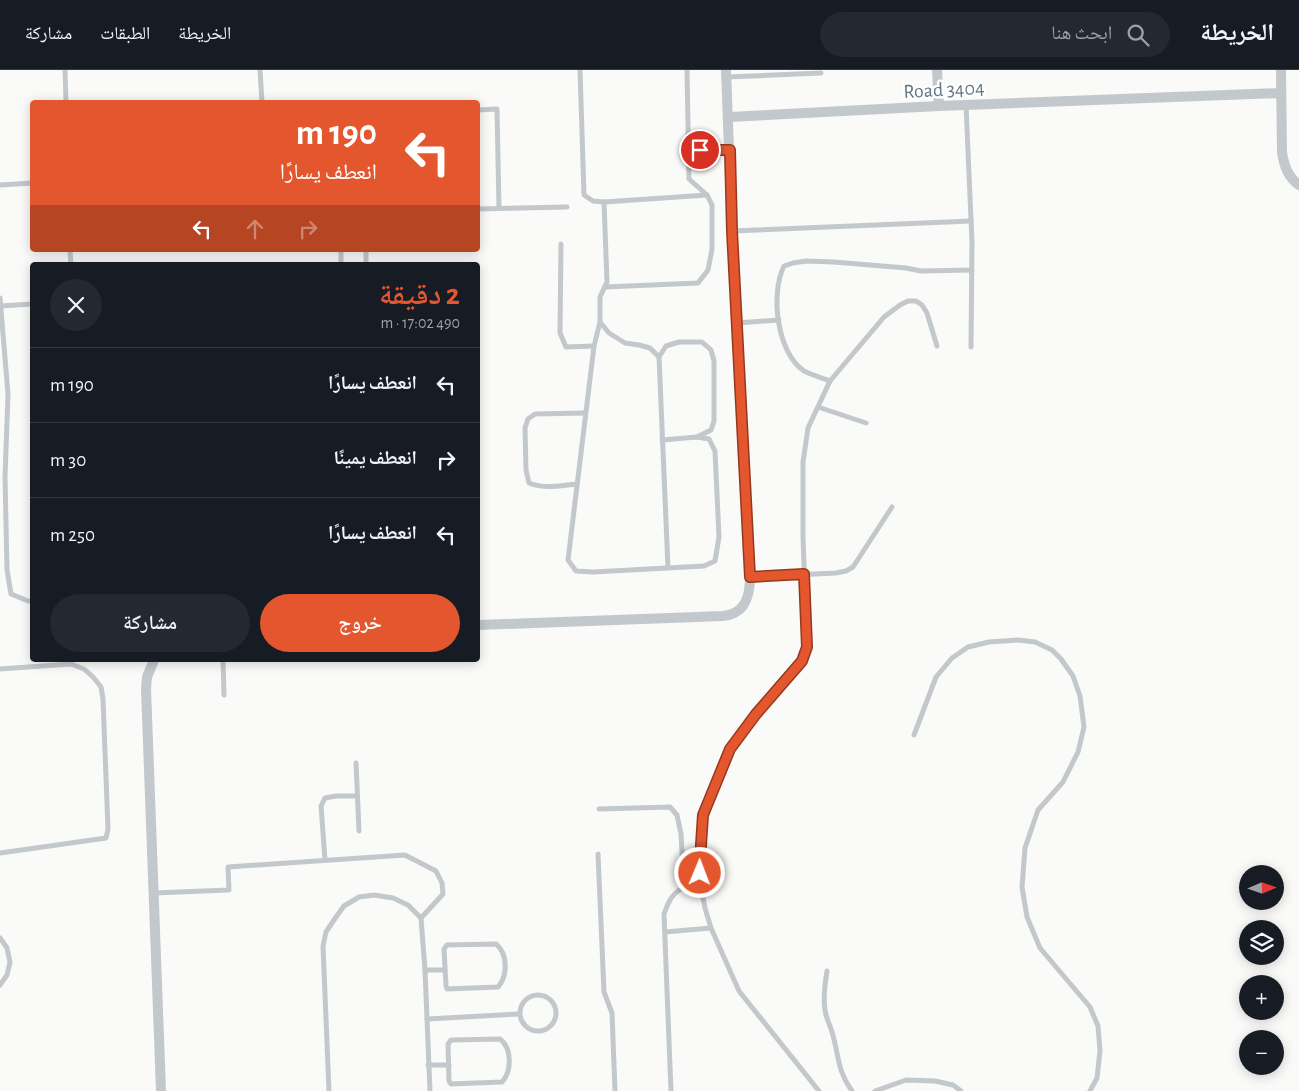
<!DOCTYPE html>
<html lang="ar">
<meta charset="utf-8">
<style>
body{margin:0;font-family:"Alegreya Sans","Noto Naskh Arabic",sans-serif;background:#242831;color:#f1f3f6;direction:rtl;height:100vh;display:flex;flex-direction:column;font-size:19px;white-space:nowrap}
*{box-sizing:border-box;margin:0}
p{font-size:16px;color:#9ea1a6}
.icon{flex:none;width:28px;height:28px;fill:none;stroke:currentColor;stroke-width:2;stroke-linecap:round;stroke-linejoin:round}
.map{position:relative;flex:1;overflow:hidden;direction:ltr}
.details{position:absolute;left:30px;top:192px;width:450px;height:400px;display:flex;flex-direction:column;background:#171b24;border-radius:5px;box-shadow:0 2px 12px #0003;direction:rtl}
.details>*{flex:none}
.top-card{position:absolute;left:30px;top:30px;width:450px;height:152px;border-radius:5px;box-shadow:0 2px 12px #0003;direction:rtl;background:#e4572e;color:#fff;overflow:hidden}
.needle{width:32px;rotate:88deg}
.tools{position:absolute;left:1239px;top:795px;display:grid;gap:10px}
.tools a{display:grid;place-items:center;width:45px;height:45px;border-radius:50%;background:#171b24;box-shadow:0 2px 12px #0003;font-size:25px}
.pin{position:absolute;display:grid;place-items:center;width:42px;height:42px;color:#fff;margin:-21px;border:2px solid #fff;border-radius:50%;box-shadow:0 1px 5px #0007}
.me{position:absolute;width:55px;margin:-28px;rotate:1deg;stroke-linejoin:round;filter:drop-shadow(0 0 4px #0008)}
.turn{display:flex;align-items:center;gap:18px;height:105px;padding:0 20px;font-size:22px}
.turn .icon{width:65px;height:65px;stroke-width:2.5}
.turn b{display:block;font-size:35px;line-height:42px}
.lanes{display:flex;align-items:center;height:48px;padding:0 20px;background:#0003;justify-content:center;gap:25px;direction:ltr}
.lanes .off{opacity:.35}
.round{display:grid;place-items:center;flex:none;width:52px;height:52px;border-radius:26px;background:#242831}
.head{display:flex;align-items:center;justify-content:space-between;height:85px;padding:0 20px}
h1{font-size:30px;font-weight:600;line-height:38px;color:#e4572e}
.button{display:flex;gap:10px;margin-top:auto;padding:10px 20px}
.button a{flex:1;height:58px;border-radius:30px;background:#e4572e;color:#fff;font-size:20px;font-weight:600;line-height:58px;text-align:center}
.button a+a{background:#242831;color:#f1f3f6}
ul{padding:0;list-style:none}
li{display:flex;align-items:center;gap:15px;height:75px;padding:0 20px;border-top:1px solid #363941}
li div{flex:1}
li b{display:block;font-size:19px}
li em{font-style:normal}
header{display:flex;align-items:center;gap:30px;box-sizing:border-box;height:70px;padding:0 25px;background:#171b24;border-bottom:1px solid #363941}
header strong{font-size:24px}
nav{display:flex;gap:28px;margin-inline-start:auto;font-size:18px}
.search{width:350px;height:45px;background:#242831;display:flex;align-items:center;gap:12px;box-sizing:border-box;padding:0 18px;border-radius:28px;color:#9ea1a6;font-size:19px}
.map>svg:first-child{display:block}
</style>
<header>
<strong>الخريطة</strong>
<div class="search"><svg class="icon" aria-label="search" viewBox="0 0 24 24"><circle cx="10" cy="10" r="6"/><path d="M15 15l6 6"/></svg>ابحث هنا</div>
<nav><a>الخريطة</a><a>الطبقات</a><a>مشاركة</a></nav>
</header>
<div class="map">
<svg width="1299" height="1021" viewBox="0 0 1299 1021">
<rect width="100%" height="100%" fill="#fafaf8"/>
<g fill="none" stroke-linecap="round" stroke-linejoin="round">
<g stroke="#c3c8cc" stroke-width="5">
<path d="M65 0 66 32"/>
<path d="M260 0 262 32"/>
<path d="M580 0 584 125 593 131 604 132 707 125"/>
<path d="M727 7 821 3"/>
<path d="M966 35 972 172 971 277"/>
<path d="M478 40 497 39 499 138"/>
<path d="M688 80H729"/>
<path d="M0 115 32 113"/>
<path d="M604 132 607 212 600 227V252L594 276 568 490 576 501 593 502 704 496 715 491 719 467 715 381 709 369 697 367 662 370"/>
<path d="M478 139 567 137"/>
<path d="M732 161 971 151"/>
<path d="M561 174 560 263 566 277 594 276"/>
<path d="M70 180 71 195"/>
<path d="M341 180V195"/>
<path d="M366 180V195"/>
<path d="M605 217 698 213 708 200 712 179V135L707 125 689 109 687 0"/>
<path d="M0 228 8 324 5 407 7 500 11 524 28 531H32"/>
<path d="M1 236 32 234"/>
<path d="M600 252 609 263 625 273 639 275 650 278 659 287"/>
<path d="M737 253 779 250"/>
<path d="M830 311C822 308 812 305 804 301 777 283 770 224 784 196L793 193 806 191 834 192 906 198 921 201 972 200"/>
<path d="M818 337 866 353"/>
<path d="M577 414C561 416 544 419 529 413L526 400 525 358 528 349 535 344 585 343"/>
<path d="M668 498 659 287 666 276 679 272H702L711 280 714 291V351L711 360 697 367"/>
<path d="M750 507 836 503 846 501 853 497 892 437"/>
<path d="M223 590 224 625"/>
<path d="M0 599 71 594 84 599 93 607 101 617 103 629 108 759 106 768 0 783"/>
<path d="M914 665 936 607 952 588 968 577 989 572 1018 570 1035 572 1052 580 1061 589 1073 606 1080 626 1084 657 1078 682 1063 712 1038 740 1025 778 1022 817 1027 847 1040 878 1090 937 1098 956 1100 981 1097 1008 1090 1021"/>
<path d="M356 693 359 761"/>
<path d="M599 739 670 737 677 745 681 764 684 818"/>
<path d="M598 784 604 922 612 943 615 1021"/>
<path d="M325 790 321 736 325 728 336 726H357"/>
<path d="M154 823 229 820 228 797 405 785 436 801 442 813 443 824 421 848"/>
<path d="M665 862 711 858"/>
<path d="M0 868 7 878 10 892 7 905 0 915"/>
<path d="M496 874C508 884 508 906 498 917L447 919 446 916 444 879 447 875Z"/>
<path d="M425 900H445"/>
<path d="M827 901C825 913 823 928 825 940 826 948 830 955 832 962 839 985 837 1001 852 1021"/>
<circle cx="538" cy="943" r="18"/>
<path d="M427 949 519 944"/>
<path d="M500 969C512 978 512 1001 502 1012L451 1014 449 1011 448 974 451 970Z"/>
<path d="M428 995H449"/>
<path d="M329 1021 323 876 326 862 336 847 344 836 359 827 374 825 393 828 408 835 421 848 425 900 430 1021"/>
<path d="M671 1021 664 844C668 833 672 822 684 818 689 817 695 818 701 817"/>
<path d="M819 1021 739 921 711 858 705 838 701 817 700 790 703 745 730 679 756 644 802 591 807 577 803 467V392L808 358 830 311 884 247 900 235 908 231H916L922 235 927 243 937 276"/>
<path d="M875 1021 906 1010 935 1011 953 1015 961 1021"/>
</g>
<g stroke="#c3c8cc" stroke-width="10">
<path d="M937 0 939 36"/>
<path d="M1281 0 1282 82C1284 96 1288 107 1299 115"/>
<path d="M729 47 939 36 1281 23"/>
<path d="M478 555 723 546C745 544 750 527 750 507L732 161 726 0"/>
<path d="M154 590 147 607 146 619 161 1021"/>
</g>
</g>
<g fill="none" stroke-linecap="round" stroke-linejoin="round">
<g stroke="#94391e" stroke-width="12">
<path id="route" d="M700 80H730L732 161 750 507 804 504 807 577 802 591 756 644 730 679 703 745 700 790V803"/>
</g>
<use href="#route" stroke="#e4572e" stroke-width="9"/>
</g>
<g text-anchor="middle" stroke-width="5" stroke-linejoin="round" paint-order="stroke">
<g font-size="20" fill="#657683" stroke="#fff">
<text transform="translate(944 19) rotate(-3)" y="7">Road 3404</text>
</g>
</g>
</svg>
<div class="tools">
<a><svg class="needle" viewBox="-14 -14 28 28"><path d="M0-13l5 13h-10z" fill="#e53935"/><path d="M0 13l5-13h-10z" fill="#9ea1a6"/></svg></a>
<a><svg class="icon" aria-label="layers" viewBox="0 0 24 24"><path d="M12 4l9 5-9 5-9-5zM3 14l9 5 9-5"/></svg></a>
<a>+</a>
<a>−</a>
</div>
<div class="pin" style="left:700px;top:80px;background:#d93025"><svg class="icon" aria-label="arrive" viewBox="0 0 24 24"><path d="M6 21V4h12l-3 4 3 4H6"/></svg></div>
<svg class="me" style="left:700px;top:803px" viewBox="-20 -20 40 40"><circle r="17" fill="#e4572e" stroke="#fff" stroke-width="3"/><path d="M0-11L8 9 0 5-8 9z" fill="#fff"/></svg>
<div class="top-card">
<div class="turn"><svg class="icon" aria-label="left" viewBox="0 0 24 24"><path d="M17 20v-9H6M10 6l-5 5 5 5"/></svg><div><b>190 m</b>انعطف يسارًا</div></div>
<div class="lanes"><svg class="icon" aria-label="left" viewBox="0 0 24 24"><path d="M17 20v-9H6M10 6l-5 5 5 5"/></svg><svg class="icon off" aria-label="ahead" viewBox="0 0 24 24"><path d="M12 20V5M6 11l6-6 6 6"/></svg><svg class="icon off" aria-label="right" viewBox="0 0 24 24"><path d="M7 20v-9h11M14 6l5 5-5 5"/></svg></div>
</div>
<section class="details">
<div class="head"><div><h1>2 دقيقة</h1><p>490 m · 17:02</p></div><a class="round"><svg class="icon" aria-label="close" viewBox="0 0 24 24"><path d="M6 6l12 12M18 6L6 18"/></svg></a></div>
<ul>
<li><svg class="icon" aria-label="left" viewBox="0 0 24 24"><path d="M17 20v-9H6M10 6l-5 5 5 5"/></svg><div><b>انعطف يسارًا</b></div><em>190 m</em></li>
<li><svg class="icon" aria-label="right" viewBox="0 0 24 24"><path d="M7 20v-9h11M14 6l5 5-5 5"/></svg><div><b>انعطف يمينًا</b></div><em>30 m</em></li>
<li><svg class="icon" aria-label="left" viewBox="0 0 24 24"><path d="M17 20v-9H6M10 6l-5 5 5 5"/></svg><div><b>انعطف يسارًا</b></div><em>250 m</em></li>
</ul>
<div class="button"><a>خروج</a><a>مشاركة</a></div>
</section>
</div>
